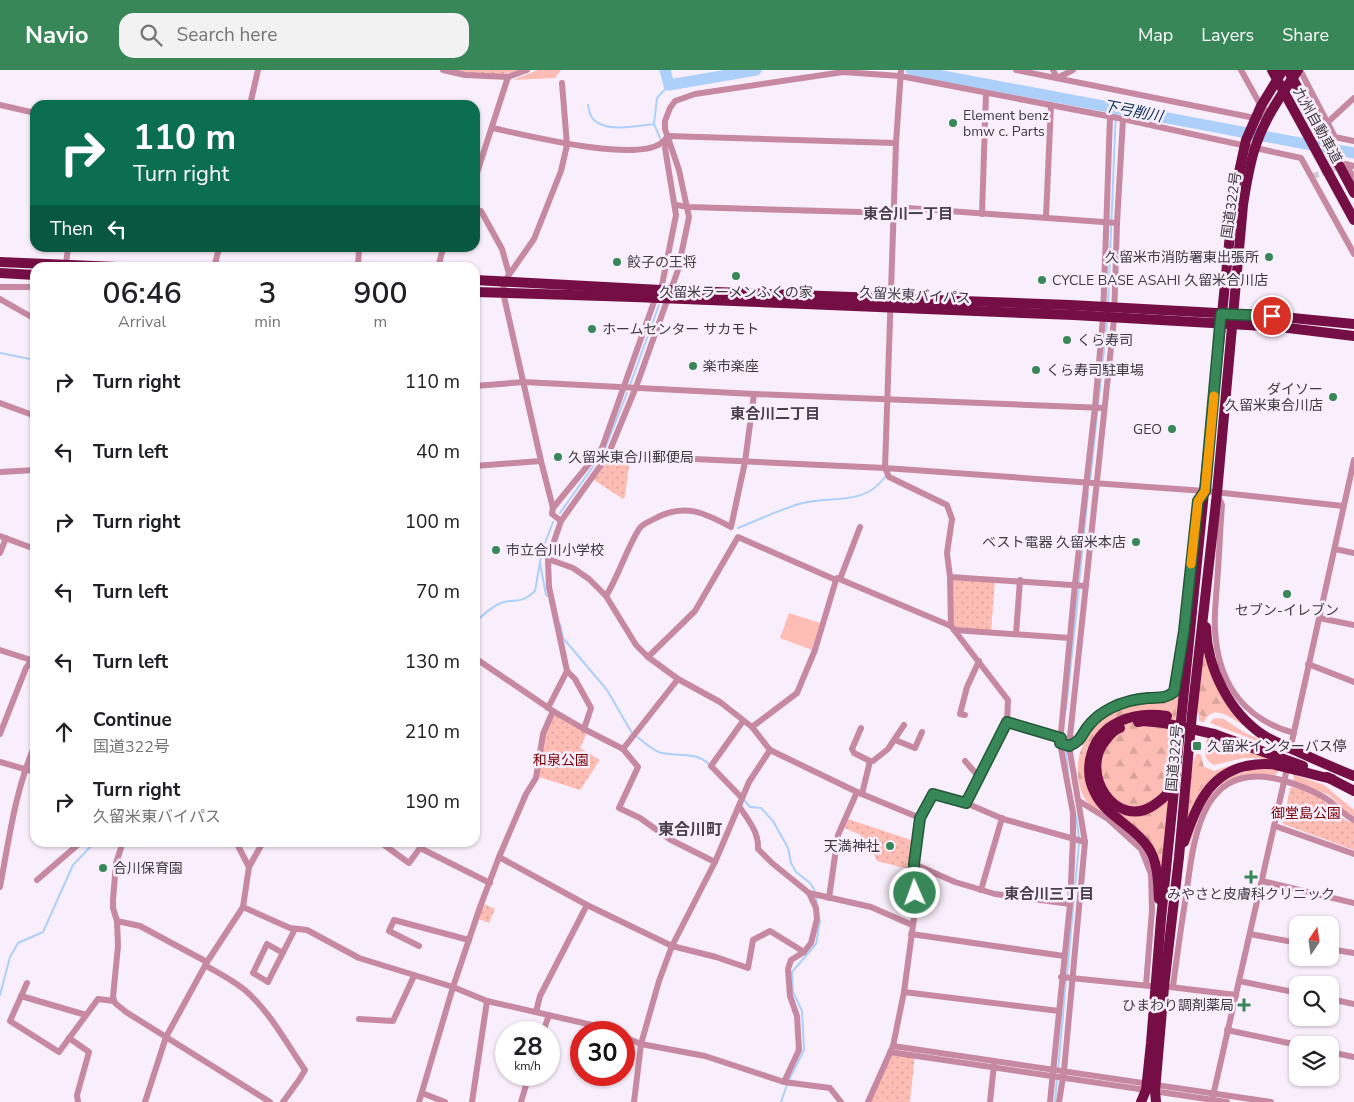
<!DOCTYPE html>
<meta charset="utf-8">
<style>
body{margin:0;font-family:"Nunito Sans","Noto Sans JP",sans-serif;background:#f2f2f2;color:#202124;height:100vh;display:flex;flex-direction:column;font-size:19px;white-space:nowrap}
*{box-sizing:border-box;margin:0}
p{font-size:16px;color:#757577}
.icon{flex:none;width:28px;height:28px;fill:none;stroke:currentColor;stroke-width:2;stroke-linecap:round;stroke-linejoin:round}
.map{position:relative;flex:1;overflow:hidden}
.sheet{position:absolute;left:30px;top:192px;width:450px;height:585px;display:flex;flex-direction:column;background:#fff;border-radius:15px;box-shadow:0 1px 4px #0004}
.sheet>*{flex:none}
.hud{position:absolute;left:30px;top:30px;width:450px;height:152px;border-radius:15px;box-shadow:0 1px 4px #0004;background:#0b6e4f;color:#fff;overflow:hidden}
.needle{width:32px;rotate:13deg}
.controls{position:absolute;left:1289px;top:846px;display:grid;gap:10px}
.controls a{display:grid;place-items:center;width:50px;height:50px;border-radius:10px;background:#fff;box-shadow:0 1px 4px #0004;font-size:25px}
.speed{position:absolute;left:495px;top:951px;display:flex;gap:10px;font-size:25px;font-weight:700;text-align:center}
.speed>*{display:grid;place-content:center;width:65px;height:65px;border-radius:50%;background:#fff;box-shadow:0 1px 4px #0004;line-height:1}
.speed small{font-size:12px;font-weight:400}
.speed .limit{border:8px solid #d22;background:#fff;color:#111}
.pin{position:absolute;display:grid;place-items:center;width:42px;height:42px;color:#fff;margin:-21px;border:2px solid #fff;border-radius:50%;box-shadow:0 1px 5px #0007}
.me{position:absolute;width:55px;margin:-28px;rotate:358deg;stroke-linejoin:round;filter:drop-shadow(0 0 4px #0008)}
.turn{display:flex;align-items:center;gap:18px;height:105px;padding:0 20px;font-size:22px}
.turn .icon{width:65px;height:65px;stroke-width:2.5}
.turn b{display:block;font-size:35px;line-height:42px}
.then{display:flex;align-items:center;height:48px;padding:0 20px;background:#0003;gap:10px;font-size:19px}
.eta{display:flex;justify-content:space-evenly;align-items:center;height:85px;text-align:center}
.eta b{font-size:30px;font-weight:600;line-height:35px}
ul{padding:0;list-style:none}
li{display:flex;align-items:center;gap:15px;height:70px;padding:0 20px}
li div{flex:1}
li b{display:block;font-size:19px}
li em{font-style:normal}
header{display:flex;align-items:center;gap:30px;box-sizing:border-box;height:70px;padding:0 25px;background:#388758;color:#fff}
header strong{font-size:24px}
nav{display:flex;gap:28px;margin-inline-start:auto;font-size:18px}
.search{width:350px;height:45px;background:#f2f2f2;display:flex;align-items:center;gap:12px;box-sizing:border-box;padding:0 18px;border-radius:15px;color:#757577;font-size:19px}
.map>svg:first-child{display:block}
</style>
<header>
<strong>Navio</strong>
<div class="search"><svg class="icon" aria-label="search" viewBox="0 0 24 24"><circle cx="10" cy="10" r="6"/><path d="M15 15l6 6"/></svg>Search here</div>
<nav><a>Map</a><a>Layers</a><a>Share</a></nav>
</header>
<div class="map">
<svg width="1354" height="1032" viewBox="0 0 1354 1032">
<defs>
<pattern id="forest-firs" width="22" height="20" patternUnits="userSpaceOnUse" patternTransform="scale(1.25)"><rect width="22" height="20" fill="#fdbdb4"/><path d="M5 1l3.5 6h-7zM16 11l3.5 6h-7z" fill="#daa39c"/></pattern>
<pattern id="park-dots" width="8" height="8" patternUnits="userSpaceOnUse" patternTransform="scale(1.25)"><rect width="8" height="8" fill="#fdbdb4"/><path d="M2 2h.1M6 6h.1" fill="none" stroke="#daa39c" stroke-width="1.8" stroke-linecap="round"/></pattern>
</defs>
<rect width="100%" height="100%" fill="#f9eefb"/>
<g fill="#fdbdb4">
<path d="M538 0H561L555 8 513 10Z"/>
<path d="M789 543 820 553 812 580 780 568Z"/>
<path d="M1205 569 1210 599 1251 659C1237 654 1214 629 1204 652L1199 651V643L1197 638Z"/>
<path d="M1218 648 1224 649 1245 663 1302 686 1301 688 1210 653 1213 649Z"/>
<path d="M1207 666 1298 697 1258 688H1243L1214 695C1201 688 1206 678 1207 666Z"/>
<path d="M1196 684H1200L1204 697 1214 701 1235 694 1249 692 1222 703 1186 758 1191 700Z"/>
<path d="M1258 697 1279 700 1275 706C1260 705 1242 705 1229 711 1197 723 1192 773 1185 802L1191 768 1202 734 1223 709Z"/>
<path d="M1293 704 1324 715 1354 740V746L1346 742 1329 725 1294 711Z"/>
</g>
<g fill="url(#forest-firs)">
<path d="M1204 581C1206 601 1210 620 1223 636L1205 647 1197 643Z"/>
<path d="M1179 616 1158 842C1157 828 1158 806 1153 793 1141 763 1110 754 1089 734 1078 723 1076 701 1079 687 1088 651 1111 639 1145 633 1152 632 1162 633 1168 630 1175 628 1177 622 1179 616Z"/>
<path d="M1196 684H1200L1204 697 1214 701 1213 705 1202 717 1189 737 1191 700Z"/>
</g>
<g fill="url(#park-dots)">
<path d="M451 0H519C498 8 473 5 451 0Z"/>
<path d="M608 385 630 387 625 427 623 429 591 408Z"/>
<path d="M950 507 995 509 991 562 954 560Z"/>
<path d="M553 641 588 661 580 678 600 690 580 720 536 706 543 664Z"/>
<path d="M1294 717 1319 727 1345 750 1354 753V780L1283 754 1290 718Z"/>
<path d="M845 748 917 772 912 800 877 791 874 785 856 777 861 765 842 757Z"/>
<path d="M482 833 495 839 489 853 476 848Z"/>
<path d="M892 979 915 984 910 1032H868Z"/>
</g>
<g fill="none" stroke-linecap="round" stroke-linejoin="round">
<g stroke="#add0fb" stroke-width="2">
<path d="M588 35C589 38 589 43 591 46 601 64 637 56 654 54"/>
<path d="M660 68 654 54 657 28 669 15"/>
<path d="M1108 234 1116 39"/>
<path d="M0 283 35 290"/>
<path d="M630 315 659 235"/>
<path d="M1090 411 1107 252"/>
<path d="M560 443 604 381 627 323"/>
<path d="M738 458C758 450 779 440 799 434 831 424 862 438 885 407"/>
<path d="M540 493 546 525 549 527"/>
<path d="M1079 513 1088 423"/>
<path d="M475 553C479 548 494 535 501 533 516 528 520 535 535 521L542 481 553 452"/>
<path d="M560 554 563 568 607 620 632 663"/>
<path d="M1066 640 1079 517"/>
<path d="M1064 664 1068 702"/>
<path d="M636 666C643 671 654 682 662 683 680 687 696 681 710 695"/>
<path d="M743 729 750 737 761 738 773 751 788 778 791 793 796 802 810 813 814 819 817 833"/>
<path d="M1076 746 1079 768"/>
<path d="M1067 905 1079 773"/>
<path d="M0 925 10 887 18 873 43 862 73 795 95 772"/>
<path d="M1058 1000 1066 910"/>
<path d="M781 1032 788 1012 804 980 802 941 793 922 792 902 816 874 820 851"/>
<path d="M1055 1032 1057 1009"/>
</g>
<g stroke="#add0fb" stroke-width="11">
<path d="M665 0 669 15 756 0"/>
<path d="M911 0 1354 83"/>
</g>
<path stroke="#d4cad5" stroke-width="6" stroke-dasharray="6 3" stroke-linecap="butt" d="M1313 106 1342 96"/>
<g stroke="#c689a1" stroke-width="6">
<path d="M443 0 465 5 508 7 527 0"/>
<path d="M1016 0 1255 48 1270 44"/>
<path d="M1053 0 1057 8 1073 0"/>
<path d="M1241 0 1261 36 1270 44"/>
<path d="M1300 0 1335 67 1354 71"/>
<path d="M0 35 35 43"/>
<path d="M250 35 258 0"/>
<path d="M1328 52 1354 28"/>
<path d="M492 58C526 65 631 92 660 74 663 72 666 69 668 66L896 73"/>
<path d="M1354 96 1346 94 1354 109"/>
<path d="M475 109 508 7"/>
<path d="M676 135 688 137 894 143 907 138 1117 153"/>
<path d="M475 141H481L502 179 509 204"/>
<path d="M982 144 986 23"/>
<path d="M1046 147 1051 35"/>
<path d="M66 194 68 178"/>
<path d="M214 198 219 178"/>
<path d="M358 198 359 178"/>
<path d="M438 198 443 178"/>
<path d="M0 217H35"/>
<path d="M0 229 35 249"/>
<path d="M475 316 524 312 754 324 1104 338"/>
<path d="M0 333 30 344 35 349"/>
<path d="M608 385 885 398 896 73 901 0"/>
<path d="M475 396 541 391"/>
<path d="M0 402 35 400"/>
<path d="M1218 426 1222 435C1220 461 1219 488 1217 514 1216 529 1214 545 1215 560 1218 612 1243 649 1294 663"/>
<path d="M553 438 602 378 655 229 661 220 676 145 665 78 668 67"/>
<path d="M561 451 552 444 553 438 541 391 503 222 504 212 534 169 561 101 567 75 562 13"/>
<path d="M0 466 35 479"/>
<path d="M1335 479 1354 483"/>
<path d="M0 483 6 468"/>
<path d="M548 489 573 498 589 509 606 526 636 575 648 587 678 609 720 632 752 657 770 680 857 722 920 748"/>
<path d="M950 507 1086 516"/>
<path d="M840 509 860 457"/>
<path d="M606 526C619 505 626 480 639 459 642 454 649 452 654 449 684 432 705 443 731 457L745 392 754 324"/>
<path d="M1319 548 1354 555"/>
<path d="M951 556 950 507 947 483 952 449 947 435 889 407 885 398 1205 421 1343 436"/>
<path d="M954 560 1070 568"/>
<path d="M1016 564 1020 510"/>
<path d="M0 580 31 590"/>
<path d="M648 587 695 541 738 467 836 510 837 508 951 556 1008 630 1007 652 966 733"/>
<path d="M475 588 553 641 584 659 623 679"/>
<path d="M1308 594 1354 612"/>
<path d="M567 601 575 609 591 638 584 659"/>
<path d="M678 609 623 679 638 697 619 738 640 748 671 770 715 792"/>
<path d="M548 638 567 601 549 517 548 489 561 451 608 385 636 317 678 200 689 147 679 100 665 59V51L670 38 675 31 695 24 843 2 900 6 1123 49 1301 88 1354 184"/>
<path d="M965 645 960 644 967 617 979 591"/>
<path d="M1007 652 1061 668"/>
<path d="M752 657 797 623 815 580 836 510"/>
<path d="M861 658 852 679 854 683 870 691 862 724"/>
<path d="M0 664 26 598 35 585"/>
<path d="M895 670 915 678 922 662"/>
<path d="M1292 671 1354 390"/>
<path d="M1068 675C1084 673 1087 653 1100 644 1113 633 1132 629 1148 628 1159 627 1164 630 1174 622L1184 561 1198 431 1203 424"/>
<path d="M870 691H873L888 679 904 655"/>
<path d="M965 691 979 707"/>
<path d="M0 692 35 702"/>
<path d="M742 728 711 696 743 651"/>
<path d="M1079 731 1108 749 1141 779 1151 804 1152 840 1146 915"/>
<path d="M739 736C748 750 759 762 758 779L772 793 809 823 816 838 817 849 811 873 804 882 791 890 788 899 790 926 797 946 799 980 784 1012"/>
<path d="M1275 756 1354 784"/>
<path d="M121 772V778L116 793 113 830V838L117 851 118 876 113 927 115 933 126 942 270 1032"/>
<path d="M236 772 249 797"/>
<path d="M380 772 409 793 420 778 490 813"/>
<path d="M499 787 587 835 643 862 672 876 716 887 748 898 753 870 770 861 804 882"/>
<path d="M914 794 955 812 995 824 1070 834"/>
<path d="M37 810 81 772"/>
<path d="M1262 811 1354 833"/>
<path d="M0 817C9 770 15 720 35 675"/>
<path d="M981 820 1002 748"/>
<path d="M809 823 871 837 912 855"/>
<path d="M829 828 838 765 857 722"/>
<path d="M243 837 290 858 307 860 359 888 453 917 487 931 601 957 614 962"/>
<path d="M117 851 140 856 207 892"/>
<path d="M911 864 1064 886"/>
<path d="M1250 864 1298 873"/>
<path d="M419 876 389 861 394 850 469 870"/>
<path d="M1330 879 1354 883"/>
<path d="M283 883 267 874 253 903 268 912 295 859"/>
<path d="M206 896C219 903 234 911 246 921 270 942 287 974 305 1000L299 1010 283 1032"/>
<path d="M1061 907 1150 916"/>
<path d="M1239 911 1298 923"/>
<path d="M27 913 10 951 59 982 98 929 114 931"/>
<path d="M1173 916C1177 886 1181 856 1186 826 1194 767 1201 686 1285 711 1301 716 1321 723 1333 734 1342 741 1344 745 1354 750"/>
<path d="M1170 917 1236 925"/>
<path d="M904 922 1059 941"/>
<path d="M21 926 86 945"/>
<path d="M1330 929 1354 934"/>
<path d="M536 942 540 926 587 835"/>
<path d="M359 949 393 951 414 906"/>
<path d="M1227 960 1298 975"/>
<path d="M543 962 549 945"/>
<path d="M624 967 641 974 705 986 784 1012 830 1018 841 1032"/>
<path d="M69 968 89 982 77 1025 78 1032"/>
<path d="M893 976 1271 1032"/>
<path d="M890 982 1227 1032"/>
<path d="M1330 982 1354 987"/>
<path d="M422 1023 445 1032"/>
<path d="M1213 1026 1286 703"/>
<path d="M145 1032 166 967 207 892 243 837 249 797 263 772"/>
<path d="M419 1032 453 917 480 837 499 787 526 724 536 708 543 664 553 641"/>
<path d="M472 1032 487 931"/>
<path d="M521 1032 529 1005"/>
<path d="M634 1032 641 974 659 911 672 876 715 792 749 712 770 680"/>
<path d="M868 1032 893 976 904 922 916 833 914 794 920 748 933 724 966 733 1003 749 1085 772"/>
<path d="M990 1032 994 995"/>
<path d="M1050 1032 1070 834 1073 769V743L1060 673 1075 514 1095 337 1103 248 1110 47"/>
<path d="M1059 1032 1064 1001 1085 772 1069 676 1114 249 1117 153 1123 49"/>
</g>
<g stroke="#760e46" stroke-width="10">
<path d="M0 192 140 198"/>
<path d="M0 203 35 205"/>
<path d="M475 210 661 220 1070 235 1272 246 1354 254"/>
<path d="M475 222 634 227 1074 245 1280 257 1354 266"/>
<path d="M1206 557C1207 598 1229 642 1263 665 1272 671 1284 675 1294 680 1314 689 1334 698 1354 706"/>
<path d="M1138 652 1143 651 1164 653"/>
<path d="M1120 658C1113 660 1110 665 1106 670 1078 702 1116 761 1154 735 1165 727 1168 725 1172 712"/>
<path d="M1214 664 1303 696"/>
<path d="M1327 707 1354 721"/>
<path d="M1184 772C1196 738 1207 705 1246 696 1256 694 1267 693 1276 695 1295 699 1313 705 1332 709"/>
<path d="M1159 829C1158 811 1158 792 1148 777 1134 756 1106 746 1095 723 1089 712 1088 701 1090 690 1097 652 1133 641 1167 646"/>
<path d="M1141 1032 1146 1020 1151 973 1161 849 1234 125 1246 70 1261 36 1283 0"/>
<path d="M1156 1032 1155 1021 1164 917 1179 787 1192 644 1217 423 1243 135C1246 116 1249 96 1255 78 1264 49 1282 24 1298 0"/>
</g>
<g stroke="#760e46" stroke-width="10">
<path d="M1272 0 1354 150"/>
<path d="M1288 0 1354 123"/>
<path d="M1164 653 1214 664"/>
</g>
</g>
<g fill="none" stroke-linecap="round" stroke-linejoin="round">
<g stroke="#245839" stroke-width="12">
<path id="route" d="M915 823 914 794 920 748 933 724 966 733 1007 652 1061 668 1060 673 1069 676C1084 669 1080 665 1090 654 1096 647 1103 642 1111 638 1123 632 1135 629 1148 628 1159 627 1165 629 1174 622L1184 561 1198 431 1205 421 1221 244 1272 246"/>
</g>
<use href="#route" stroke="#388758" stroke-width="9"/>
<path stroke="#f59e0b" stroke-width="9" d="M1191 494 1198 431 1205 421 1214 326"/>
</g>
<g fill="#388758" stroke="#f9eefb" stroke-width="2">
<circle cx="953" cy="53" r="5"/>
<circle cx="1269" cy="187" r="5"/>
<circle cx="617" cy="192" r="5"/>
<circle cx="736" cy="206" r="5"/>
<circle cx="1042" cy="210" r="5"/>
<circle cx="592" cy="259" r="5"/>
<circle cx="1067" cy="270" r="5"/>
<circle cx="693" cy="296" r="5"/>
<circle cx="1036" cy="300" r="5"/>
<circle cx="1333" cy="327" r="5"/>
<circle cx="1172" cy="359" r="5"/>
<circle cx="558" cy="387" r="5"/>
<circle cx="1136" cy="472" r="5"/>
<circle cx="496" cy="480" r="5"/>
<circle cx="1287" cy="524" r="5"/>
<rect x="1192" y="671" width="10" height="10" rx="2.5"/>
<circle cx="890" cy="776" r="5"/>
<circle cx="103" cy="798" r="5"/>
<path d="M1248.5 799.5h5v5h5v5h-5v5h-5v-5h-5v-5h5z"/>
<path d="M1241.5 927.5h5v5h5v5h-5v5h-5v-5h-5v-5h5z"/>
</g>
<g text-anchor="middle" stroke-width="5" stroke-linejoin="round" paint-order="stroke">
<g font-size="14" fill="#3e3a3f" stroke="#f9eefb" text-anchor="start">
<text x="963" y="50">Element benz<tspan x="963" dy="16">bmw c. Parts</tspan></text>
<text x="1259" y="192" text-anchor="end">久留米市消防署東出張所</text>
<text x="627" y="197">餃子の王将</text>
<text x="1052" y="215">CYCLE BASE ASAHI 久留米合川店</text>
<text x="736" y="227" text-anchor="middle">久留米ラーメンふくの家</text>
<text x="602" y="264">ホームセンター サカモト</text>
<text x="1077" y="275">くら寿司</text>
<text x="703" y="301">楽市楽座</text>
<text x="1046" y="305">くら寿司駐車場</text>
<text x="1323" y="324" text-anchor="end">ダイソー<tspan x="1323" dy="16">久留米東合川店</tspan></text>
<text x="1162" y="364" text-anchor="end">GEO</text>
<text x="568" y="392">久留米東合川郵便局</text>
<text x="1126" y="477" text-anchor="end">ベスト電器 久留米本店</text>
<text x="506" y="485">市立合川小学校</text>
<text x="1287" y="545" text-anchor="middle">セブン-イレブン</text>
<text x="1207" y="681">久留米インターバス停</text>
<text x="880" y="781" text-anchor="end">天満神社</text>
<text x="113" y="803">合川保育園</text>
<text x="1251" y="829" text-anchor="middle">みやさと皮膚科クリニック</text>
<text x="1234" y="940" text-anchor="end">ひまわり調剤薬局</text>
</g>
<g font-size="14" fill="#3e3a3f" stroke="#f9eefb">
<text transform="translate(1318 55) rotate(61)" y="5">九州自動車道</text>
<text transform="translate(1231 135) rotate(-82)" y="5">国道322号</text>
<text transform="translate(915 225) rotate(3)" y="5">久留米東バイパス</text>
<text transform="translate(1174 688) rotate(-85)" y="5">国道322号</text>
</g>
<g font-size="14" fill="#7b0106" stroke="#f9eefb">
<text x="561" y="695">和泉公園</text>
<text x="1306" y="748">御堂島公園</text>
</g>
<g font-size="15" font-style="italic" fill="#0c3460" stroke="#f9eefb">
<text transform="translate(1133 41) rotate(11)" y="5">下弓削川</text>
</g>
<g font-size="15" font-weight="bold" fill="#49404a" stroke="#f9eefb">
<text x="908" y="149">東合川一丁目</text>
<text x="775" y="349">東合川二丁目</text>
<text x="1049" y="829">東合川三丁目</text>
</g>
<g font-size="16" font-weight="bold" fill="#49404a" stroke="#f9eefb">
<text x="690" y="765">東合川町</text>
</g>
</g>
</svg>
<div class="controls">
<a><svg class="needle" viewBox="-14 -14 28 28"><path d="M0-13l5 13h-10z" fill="#e53935"/><path d="M0 13l5-13h-10z" fill="#757577"/></svg></a>
<a><svg class="icon" aria-label="search" viewBox="0 0 24 24"><circle cx="10" cy="10" r="6"/><path d="M15 15l6 6"/></svg></a>
<a><svg class="icon" aria-label="layers" viewBox="0 0 24 24"><path d="M12 4l9 5-9 5-9-5zM3 14l9 5 9-5"/></svg></a>
</div>
<div class="speed"><div>28<small>km/h</small></div><div class="limit">30</div></div>
<div class="pin" style="left:1272px;top:246px;background:#d93025"><svg class="icon" aria-label="arrive" viewBox="0 0 24 24"><path d="M6 21V4h12l-3 4 3 4H6"/></svg></div>
<svg class="me" style="left:915px;top:823px" viewBox="-20 -20 40 40"><circle r="17" fill="#388758" stroke="#fff" stroke-width="3"/><path d="M0-11L8 9 0 5-8 9z" fill="#fff"/></svg>
<div class="hud">
<div class="turn"><svg class="icon" aria-label="right" viewBox="0 0 24 24"><path d="M7 20v-9h11M14 6l5 5-5 5"/></svg><div><b>110 m</b>Turn right</div></div>
<div class="then">Then<svg class="icon" aria-label="left" viewBox="0 0 24 24"><path d="M17 20v-9H6M10 6l-5 5 5 5"/></svg></div>
</div>
<section class="sheet">
<div class="eta">
<div><b>06:46</b><p>Arrival</p></div>
<div><b>3</b><p>min</p></div>
<div><b>900</b><p>m</p></div>
</div>
<ul>
<li><svg class="icon" aria-label="right" viewBox="0 0 24 24"><path d="M7 20v-9h11M14 6l5 5-5 5"/></svg><div><b>Turn right</b></div><em>110 m</em></li>
<li><svg class="icon" aria-label="left" viewBox="0 0 24 24"><path d="M17 20v-9H6M10 6l-5 5 5 5"/></svg><div><b>Turn left</b></div><em>40 m</em></li>
<li><svg class="icon" aria-label="right" viewBox="0 0 24 24"><path d="M7 20v-9h11M14 6l5 5-5 5"/></svg><div><b>Turn right</b></div><em>100 m</em></li>
<li><svg class="icon" aria-label="left" viewBox="0 0 24 24"><path d="M17 20v-9H6M10 6l-5 5 5 5"/></svg><div><b>Turn left</b></div><em>70 m</em></li>
<li><svg class="icon" aria-label="left" viewBox="0 0 24 24"><path d="M17 20v-9H6M10 6l-5 5 5 5"/></svg><div><b>Turn left</b></div><em>130 m</em></li>
<li><svg class="icon" aria-label="ahead" viewBox="0 0 24 24"><path d="M12 20V5M6 11l6-6 6 6"/></svg><div><b>Continue</b><p>国道322号</p></div><em>210 m</em></li>
<li><svg class="icon" aria-label="right" viewBox="0 0 24 24"><path d="M7 20v-9h11M14 6l5 5-5 5"/></svg><div><b>Turn right</b><p>久留米東バイパス</p></div><em>190 m</em></li>
</ul>
</section>
</div>
